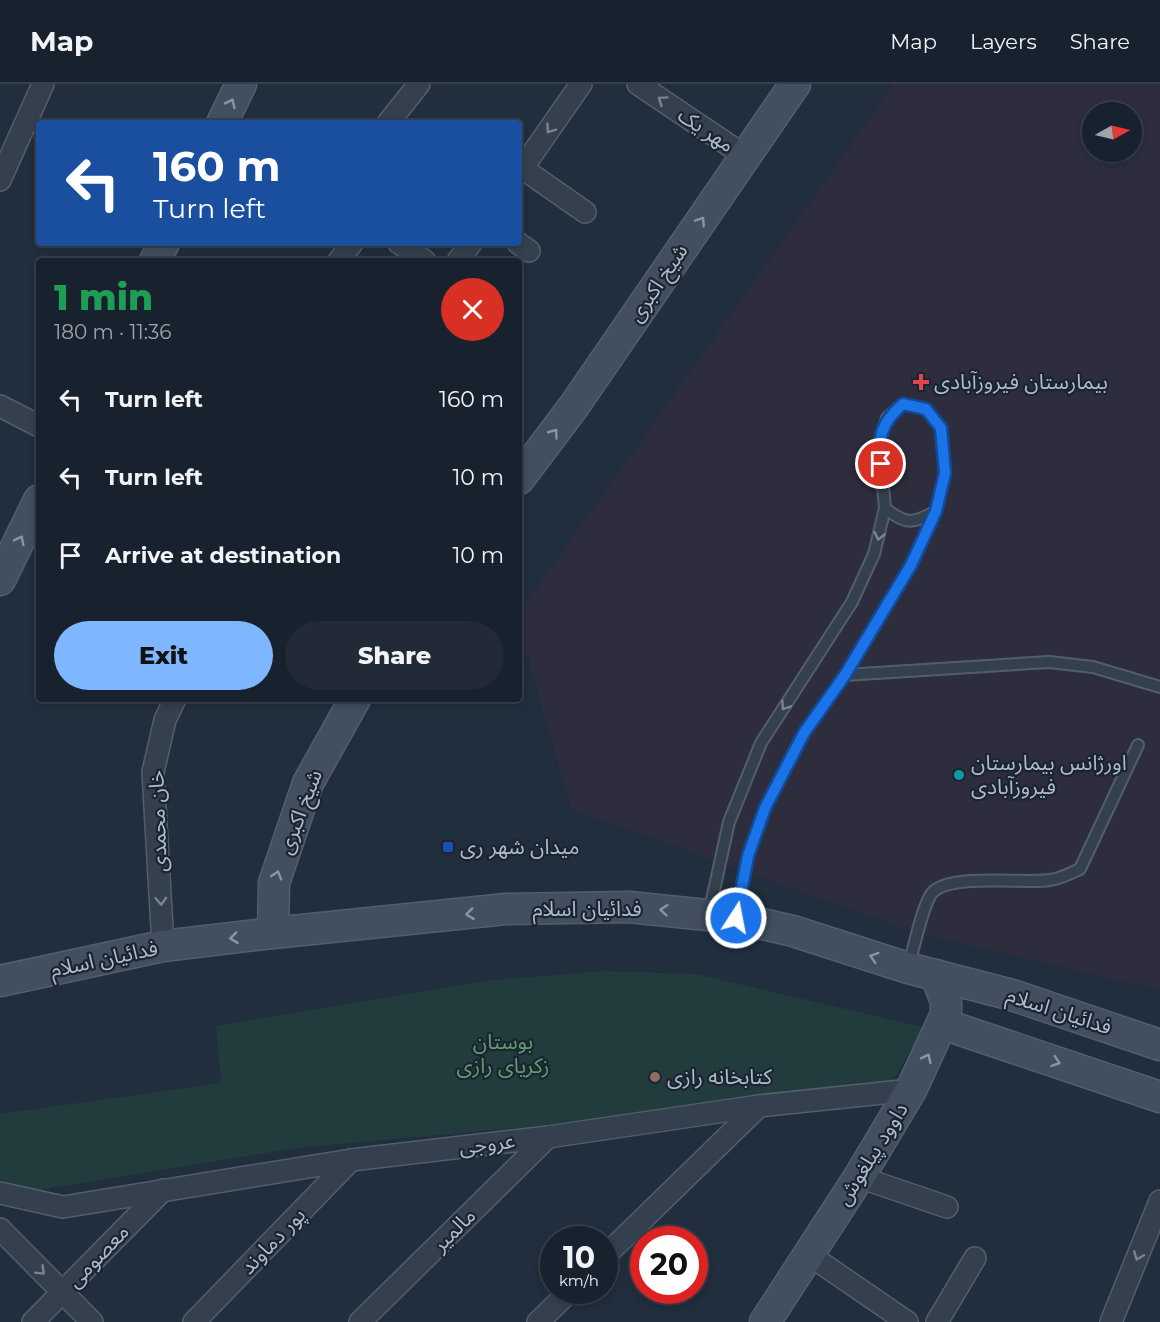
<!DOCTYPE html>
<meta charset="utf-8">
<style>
body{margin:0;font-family:Montserrat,"Noto Sans Arabic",sans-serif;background:#212a36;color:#f1f3f6;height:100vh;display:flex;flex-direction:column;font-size:22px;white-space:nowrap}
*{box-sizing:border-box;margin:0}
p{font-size:20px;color:#9fa4aa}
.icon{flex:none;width:33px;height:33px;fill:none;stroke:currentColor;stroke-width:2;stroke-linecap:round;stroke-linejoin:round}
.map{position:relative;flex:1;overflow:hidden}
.side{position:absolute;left:36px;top:174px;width:486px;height:444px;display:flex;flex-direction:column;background:#18222e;border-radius:6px;box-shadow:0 3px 9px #0003,0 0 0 2px #363f4a}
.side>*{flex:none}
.top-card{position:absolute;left:36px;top:36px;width:486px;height:126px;border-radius:6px;box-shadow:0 3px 9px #0003,0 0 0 2px #363f4a;background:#1a4fa0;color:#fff;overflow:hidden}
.needle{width:39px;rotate:82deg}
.buttons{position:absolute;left:1082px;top:18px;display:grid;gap:12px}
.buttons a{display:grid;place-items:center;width:60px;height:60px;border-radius:50%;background:#18222e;box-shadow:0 3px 9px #0003,0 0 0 2px #363f4a;font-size:30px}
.speed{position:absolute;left:540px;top:1142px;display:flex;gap:12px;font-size:30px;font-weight:700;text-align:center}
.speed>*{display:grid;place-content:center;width:78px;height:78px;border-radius:50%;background:#18222e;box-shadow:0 3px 9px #0003,0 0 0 2px #363f4a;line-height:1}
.speed small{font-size:15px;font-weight:400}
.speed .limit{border:9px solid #d22;background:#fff;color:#111}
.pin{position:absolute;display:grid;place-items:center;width:51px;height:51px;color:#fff;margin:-26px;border:3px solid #fff;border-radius:50%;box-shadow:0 2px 6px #0007}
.me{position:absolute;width:66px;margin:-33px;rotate:11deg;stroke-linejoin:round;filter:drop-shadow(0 0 4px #0008)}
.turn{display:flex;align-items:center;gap:21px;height:126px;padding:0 18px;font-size:27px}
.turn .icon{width:78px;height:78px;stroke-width:2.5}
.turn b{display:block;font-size:42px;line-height:51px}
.round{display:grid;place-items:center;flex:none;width:63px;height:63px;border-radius:32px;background:#212a36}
.summary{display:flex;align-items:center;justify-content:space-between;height:102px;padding:0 18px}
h1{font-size:36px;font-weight:800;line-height:45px;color:#1e9e55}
.primary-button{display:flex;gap:12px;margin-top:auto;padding:12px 18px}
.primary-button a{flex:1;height:69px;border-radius:36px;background:#7eb7ff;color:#111;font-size:24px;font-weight:800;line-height:69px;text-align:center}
.primary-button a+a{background:#212a36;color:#f1f3f6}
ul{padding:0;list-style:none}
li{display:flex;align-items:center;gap:18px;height:78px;padding:0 18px}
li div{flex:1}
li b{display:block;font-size:22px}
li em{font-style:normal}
header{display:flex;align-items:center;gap:36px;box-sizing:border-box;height:84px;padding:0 30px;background:#18222e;border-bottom:2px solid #363f4a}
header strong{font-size:28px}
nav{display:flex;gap:33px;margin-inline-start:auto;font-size:21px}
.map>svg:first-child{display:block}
</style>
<header>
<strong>Map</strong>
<nav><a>Map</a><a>Layers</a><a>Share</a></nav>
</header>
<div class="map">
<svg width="1160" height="1238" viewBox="0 0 1160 1238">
<rect width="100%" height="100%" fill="#202e3d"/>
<path fill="#2e2d3d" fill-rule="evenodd" d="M894 0H1160V906L919 850 571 725 519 543V529ZM1092 28H1131V68H1092Z"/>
<path fill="#223c3e" d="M604 887 696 890 923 943 891 1001 525 1043 297 1064 33 1107 0 1095V1030L221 999 216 942 492 896Z"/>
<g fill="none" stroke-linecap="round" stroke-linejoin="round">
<g stroke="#525e6b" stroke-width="14">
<g id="lane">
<path d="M885 424C905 441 914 440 936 427"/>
<path d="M845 591 1049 578 1093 583 1160 603"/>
<path d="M709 829 729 738 761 659 852 518 874 470 885 424 879 358 887 334 903 320 926 325 941 344 945 389 936 427 911 481 845 591 804 649 765 724 748 772 736 833"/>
<path d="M908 883C914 865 922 822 932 809 949 789 1024 800 1050 796 1060 795 1071 789 1080 785L1138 661"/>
</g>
</g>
<g stroke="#525e6b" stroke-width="24">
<g id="street">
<path d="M638 0 745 72"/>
<path d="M388 39 419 0"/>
<path d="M522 84 585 128"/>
<path d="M519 89 581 0"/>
<path d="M0 96 43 0"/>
<path d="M399 159 425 177"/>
<path d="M518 159 529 167"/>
<path d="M339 177 352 159"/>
<path d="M458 177 471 159"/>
<path d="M0 322 39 342"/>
<path d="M163 862 153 688 165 636 175 615"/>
<path d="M859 1093 947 1123"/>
<path d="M0 1109 63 1123 351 1076 548 1053 759 1022 911 1006"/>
<path d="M0 1145 92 1238"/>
<path d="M808 1170 907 1238"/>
<path d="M604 1173 759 1022"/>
<path d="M33 1238 163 1106"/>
<path d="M194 1238 351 1076"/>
<path d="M360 1238 548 1053"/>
<path d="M538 1238 571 1206"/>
<path d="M937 1238 975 1174"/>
<path d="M1111 1238 1160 1117"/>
</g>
</g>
<g stroke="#525e6b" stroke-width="33">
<g id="secondary">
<path d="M222 39 241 0"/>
<path d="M155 177 164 159"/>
<path d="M519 395 574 322 795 0"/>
<path d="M0 496 39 416"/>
<path d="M273 849 274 799 308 699 355 615"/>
<path d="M0 897 163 862 273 849 506 825 629 823 736 834 793 847 908 884 1012 911 1160 961"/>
<path d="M943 940 1160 1013"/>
<path d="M765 1238 859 1093 911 1006 946 930V918L936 891"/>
</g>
</g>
<use href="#lane" stroke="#34404d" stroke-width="10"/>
<use href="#street" stroke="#34404d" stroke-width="21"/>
<use href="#secondary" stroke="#424f60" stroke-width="30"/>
</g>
<defs><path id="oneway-chevron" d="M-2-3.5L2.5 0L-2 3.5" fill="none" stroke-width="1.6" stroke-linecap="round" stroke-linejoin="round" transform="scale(1.5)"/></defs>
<g stroke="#788491">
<use href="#oneway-chevron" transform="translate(662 16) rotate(-146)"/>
<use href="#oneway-chevron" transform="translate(550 45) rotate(125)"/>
<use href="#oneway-chevron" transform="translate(879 452) rotate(103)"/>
<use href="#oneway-chevron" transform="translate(785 622) rotate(124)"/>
<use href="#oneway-chevron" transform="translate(161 817) rotate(87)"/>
<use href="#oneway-chevron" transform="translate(1138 1172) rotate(112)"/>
<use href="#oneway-chevron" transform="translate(41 1187) rotate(45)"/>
</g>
<g stroke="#8995a4">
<use href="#oneway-chevron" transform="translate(231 19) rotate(-64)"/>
<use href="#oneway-chevron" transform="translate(701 137) rotate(-56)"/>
<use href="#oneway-chevron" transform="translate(554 349) rotate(-53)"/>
<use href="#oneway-chevron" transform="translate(20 456) rotate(-64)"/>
<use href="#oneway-chevron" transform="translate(277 791) rotate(-73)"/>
<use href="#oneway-chevron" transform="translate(664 826) rotate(-175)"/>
<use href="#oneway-chevron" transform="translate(470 830) rotate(173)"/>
<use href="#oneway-chevron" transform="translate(234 854) rotate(173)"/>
<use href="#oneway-chevron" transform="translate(874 873) rotate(-162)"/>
<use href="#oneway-chevron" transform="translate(927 974) rotate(-64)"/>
<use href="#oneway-chevron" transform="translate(1056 978) rotate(19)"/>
</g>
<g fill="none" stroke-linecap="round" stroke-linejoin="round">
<g stroke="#114b97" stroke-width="15">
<path id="route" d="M736 834 748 772 765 724 804 649 845 591 911 481 936 427 945 389 941 344 926 325 903 320C881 339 878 352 881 380"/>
</g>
<use href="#route" stroke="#1a73e8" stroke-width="10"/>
</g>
<path fill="#e0444e" stroke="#1a2531" stroke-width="2" d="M918 289h6v6h6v6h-6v6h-6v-6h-6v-6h6z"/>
<circle fill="#0f9aa8" stroke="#1a2531" stroke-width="2" cx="959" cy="691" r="6"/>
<rect fill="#1a4fb4" stroke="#1a2531" stroke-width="2" x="442" y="757" width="12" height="12" rx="3"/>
<circle fill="#8d6e63" stroke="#1a2531" stroke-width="2" cx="655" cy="993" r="6"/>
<g text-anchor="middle" stroke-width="4.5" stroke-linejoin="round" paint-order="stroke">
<g font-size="21" fill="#afbbc9" stroke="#1a2531">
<text transform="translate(706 46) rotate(34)" y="7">مهر یک</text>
<text transform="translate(658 199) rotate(-56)" y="7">شیخ اکبری</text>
<text transform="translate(300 728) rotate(-69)" y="7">شیخ اکبری</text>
<text transform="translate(158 737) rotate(-92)" y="7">خان محمدی</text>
<text x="587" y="832">فدائیان اسلام</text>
<text transform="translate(104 875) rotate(-12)" y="7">فدائیان اسلام</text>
<text transform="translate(1059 927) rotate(18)" y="7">فدائیان اسلام</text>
<text transform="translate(487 1060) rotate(-7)" y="7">عروجی</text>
<text transform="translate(872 1070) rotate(-58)" y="7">داوود پیلغوش</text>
<text transform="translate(454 1146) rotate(-45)" y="7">مالمیر</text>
<text transform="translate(273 1157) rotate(-46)" y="7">پور دماوند</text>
<text transform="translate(98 1172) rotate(-46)" y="7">معصومی</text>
</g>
<g font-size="21" fill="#afbbc9" stroke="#1a2531" text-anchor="start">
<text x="934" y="305">بیمارستان فیروزآبادی</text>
<text x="971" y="686">اورژانس بیمارستان<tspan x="971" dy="24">فیروزآبادی</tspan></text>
<text x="460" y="770">میدان شهر ری</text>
<text x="667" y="1000">کتابخانه رازی</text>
</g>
<g font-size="21" fill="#649c6e" stroke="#1a2531">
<text x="503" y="965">بوستان<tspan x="503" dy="24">زکریای رازی</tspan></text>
</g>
</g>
</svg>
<div class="buttons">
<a><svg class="needle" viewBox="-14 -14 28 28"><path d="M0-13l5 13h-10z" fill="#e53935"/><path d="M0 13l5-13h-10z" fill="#9fa4aa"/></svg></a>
</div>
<div class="speed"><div>10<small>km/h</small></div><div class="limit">20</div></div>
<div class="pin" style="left:881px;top:380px;background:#d93025"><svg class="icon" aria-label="arrive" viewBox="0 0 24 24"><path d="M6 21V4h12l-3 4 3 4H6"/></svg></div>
<svg class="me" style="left:736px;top:834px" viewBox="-20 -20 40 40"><circle r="17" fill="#1a73e8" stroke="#fff" stroke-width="3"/><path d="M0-11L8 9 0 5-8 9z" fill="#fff"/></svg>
<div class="top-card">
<div class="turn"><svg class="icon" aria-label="left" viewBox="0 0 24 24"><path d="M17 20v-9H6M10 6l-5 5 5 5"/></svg><div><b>160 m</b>Turn left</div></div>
</div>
<section class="side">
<div class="summary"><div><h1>1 min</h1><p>180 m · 11:36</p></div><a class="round" style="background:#d93025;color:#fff"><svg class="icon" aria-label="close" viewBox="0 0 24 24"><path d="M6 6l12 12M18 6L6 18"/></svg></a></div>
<ul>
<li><svg class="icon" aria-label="left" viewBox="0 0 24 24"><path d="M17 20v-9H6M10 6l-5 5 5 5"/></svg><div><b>Turn left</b></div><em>160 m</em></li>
<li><svg class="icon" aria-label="left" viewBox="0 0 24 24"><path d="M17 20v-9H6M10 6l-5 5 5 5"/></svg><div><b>Turn left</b></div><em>10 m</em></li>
<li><svg class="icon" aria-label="arrive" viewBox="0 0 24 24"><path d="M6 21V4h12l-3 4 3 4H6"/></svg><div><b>Arrive at destination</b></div><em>10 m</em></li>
</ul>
<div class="primary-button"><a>Exit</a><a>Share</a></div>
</section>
</div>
